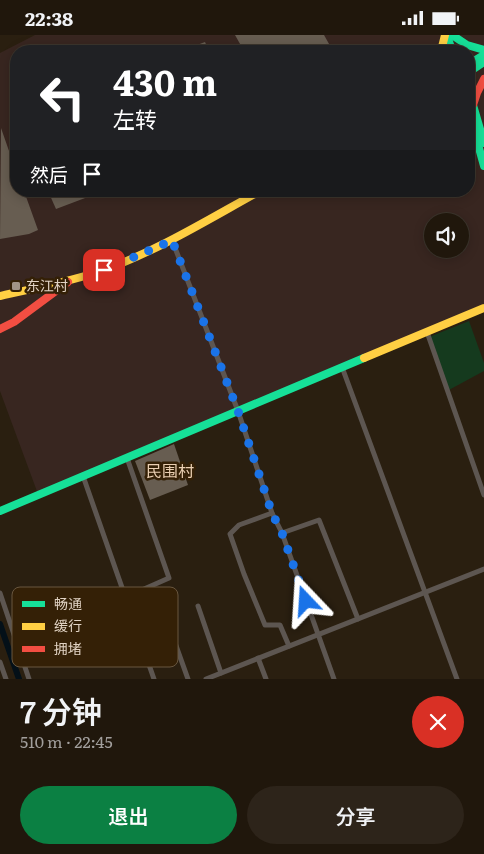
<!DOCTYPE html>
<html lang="zh">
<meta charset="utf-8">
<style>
body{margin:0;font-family:Literata,"Noto Sans SC",serif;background:#2d241a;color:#f1f3f6;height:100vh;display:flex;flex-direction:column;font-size:19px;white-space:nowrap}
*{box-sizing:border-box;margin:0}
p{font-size:16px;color:#a29f9d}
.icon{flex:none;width:28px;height:28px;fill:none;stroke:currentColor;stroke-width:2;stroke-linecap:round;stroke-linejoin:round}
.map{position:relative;height:644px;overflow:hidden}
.sheet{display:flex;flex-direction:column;background:#20170c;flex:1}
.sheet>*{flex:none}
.guide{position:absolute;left:10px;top:10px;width:465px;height:152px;border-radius:20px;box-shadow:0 2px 12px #0003,0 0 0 1px #3d362d;background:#202124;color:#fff;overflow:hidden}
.tools{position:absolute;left:424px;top:178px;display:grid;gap:10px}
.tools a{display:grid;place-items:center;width:45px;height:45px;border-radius:50%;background:#20170c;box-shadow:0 2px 12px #0003,0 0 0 1px #3d362d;font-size:25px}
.pin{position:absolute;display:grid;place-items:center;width:42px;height:42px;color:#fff;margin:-21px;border-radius:10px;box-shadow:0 2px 8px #0006}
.me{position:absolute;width:55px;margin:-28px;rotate:340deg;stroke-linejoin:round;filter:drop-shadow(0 0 4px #0008)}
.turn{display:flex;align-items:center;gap:18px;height:105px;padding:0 20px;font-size:22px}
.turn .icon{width:65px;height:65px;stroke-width:2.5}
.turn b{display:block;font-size:35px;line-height:42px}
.then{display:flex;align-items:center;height:48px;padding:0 20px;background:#0003;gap:10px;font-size:19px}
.round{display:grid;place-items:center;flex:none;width:52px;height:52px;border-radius:26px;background:#2d241a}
.head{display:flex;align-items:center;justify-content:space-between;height:85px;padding:0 20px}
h1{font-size:30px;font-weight:600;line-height:38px}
.action{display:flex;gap:10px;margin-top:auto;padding:10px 20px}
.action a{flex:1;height:58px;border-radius:30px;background:#0b8043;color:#fff;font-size:20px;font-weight:600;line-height:58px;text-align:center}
.action a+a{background:#2d241a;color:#f1f3f6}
.status{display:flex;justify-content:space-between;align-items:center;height:35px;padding:0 25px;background:#20170c;direction:ltr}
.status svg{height:14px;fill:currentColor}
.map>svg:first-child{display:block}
</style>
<div class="status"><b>22:38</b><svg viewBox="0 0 49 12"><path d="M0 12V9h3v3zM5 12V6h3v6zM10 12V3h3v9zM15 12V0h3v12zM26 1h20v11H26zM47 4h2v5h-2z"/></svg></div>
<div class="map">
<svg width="484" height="644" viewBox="0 0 484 644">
<rect width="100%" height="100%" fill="#2a1f10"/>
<path fill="#382620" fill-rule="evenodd" d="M35 0H484V269L38 459 0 356V18ZM16 16H469V156H16ZM432 186H460V214H432Z"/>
<path fill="#153a1e" d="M469 286 484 328V336L447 356 429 302Z"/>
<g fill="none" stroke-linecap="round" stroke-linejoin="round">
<path stroke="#041018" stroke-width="6" d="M0 589 19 644"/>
</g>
<g fill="#675d51">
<path d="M235 0H324L333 16H244Z"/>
<path d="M205 7 209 16H181Z"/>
<path d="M1 93 16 136V156H24L38 195 29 199 0 204Z"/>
<path d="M48 156H101V157L56 174Z"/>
<path d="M174 409 188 450 150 465 135 426Z"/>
</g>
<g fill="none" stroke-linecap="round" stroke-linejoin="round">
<g stroke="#5d5651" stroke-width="5">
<path d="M172 205 238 376 272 478 282 498 334 644"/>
<path d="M427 297 484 460"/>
<path d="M342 332 457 644"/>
<path d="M83 441 154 644"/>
<path d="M272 478 239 490 230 499 244 539 265 590H280L289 611"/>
<path d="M282 498 319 485 358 584"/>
<path d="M0 558 29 644"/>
<path d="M126 562 169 543 127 423"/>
<path d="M198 571 221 638"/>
<path d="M169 591 188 644"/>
<path d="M258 623 266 644"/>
<path d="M0 627 6 644"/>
<path d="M206 644 484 534"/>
</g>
<g stroke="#16e098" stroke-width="8">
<path d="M447 0 452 16"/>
<path d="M452 0 467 10 484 15"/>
<path d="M469 29 484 20"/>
<path d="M469 37 484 27"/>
<path d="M469 61 473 70 484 108"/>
<path d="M469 77 484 131"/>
<path d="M0 476 364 323"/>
</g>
<g stroke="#ffcf43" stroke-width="8">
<path d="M441 16 445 0"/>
<path d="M0 261C35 253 70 247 104 235 159 215 209 184 260 156"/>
<path d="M364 323 484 273"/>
</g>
<g stroke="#f24e42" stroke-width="8">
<path d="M473 70 477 58 484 44"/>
<path d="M0 294 14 287 68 247"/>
</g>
</g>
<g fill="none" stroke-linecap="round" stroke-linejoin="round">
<path stroke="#1a73e8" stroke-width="9" stroke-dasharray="0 16.2" d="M104 235 162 210 172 205 238 376 272 478 282 498 306 566"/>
</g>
<rect fill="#a19485" stroke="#342006" stroke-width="2" x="11" y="246" width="10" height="10" rx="2.5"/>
<g text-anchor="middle" stroke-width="5" stroke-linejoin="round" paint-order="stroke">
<g font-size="14" fill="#e1d3c4" stroke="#342006" text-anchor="start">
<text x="26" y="256">东江村</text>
</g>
<g font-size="16" fill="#eacfb2" stroke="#342006">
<text x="170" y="442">民围村</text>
</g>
</g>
<rect x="12" y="552" width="166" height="80" rx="8" fill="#342006" stroke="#68563f" stroke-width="1"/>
<rect x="22" y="566" width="23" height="6" fill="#16e098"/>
<rect x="22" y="588" width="23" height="7" fill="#ffcf43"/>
<rect x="22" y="611" width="23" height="6" fill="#f24e42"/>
<g font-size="14" fill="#e1d3c4">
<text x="54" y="574">畅通</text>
<text x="54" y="596">缓行</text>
<text x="54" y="619">拥堵</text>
</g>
</svg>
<div class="tools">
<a><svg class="icon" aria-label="sound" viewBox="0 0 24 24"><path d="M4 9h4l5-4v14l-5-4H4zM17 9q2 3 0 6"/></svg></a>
</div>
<div class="pin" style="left:104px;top:235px;background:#d93025"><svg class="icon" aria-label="arrive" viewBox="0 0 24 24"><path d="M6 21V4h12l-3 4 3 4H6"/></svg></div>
<svg class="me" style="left:306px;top:566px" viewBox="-20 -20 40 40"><path d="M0-17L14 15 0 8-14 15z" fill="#1a73e8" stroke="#fff" stroke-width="4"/></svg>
<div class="guide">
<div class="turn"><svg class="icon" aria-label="left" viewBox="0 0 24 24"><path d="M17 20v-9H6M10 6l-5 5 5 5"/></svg><div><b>430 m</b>左转</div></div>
<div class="then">然后<svg class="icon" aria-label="arrive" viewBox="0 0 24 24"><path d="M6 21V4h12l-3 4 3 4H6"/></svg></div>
</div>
</div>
<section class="sheet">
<div class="head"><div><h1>7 分钟</h1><p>510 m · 22:45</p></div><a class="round" style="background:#d93025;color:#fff"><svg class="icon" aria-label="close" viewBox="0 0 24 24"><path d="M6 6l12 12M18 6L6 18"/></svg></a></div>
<div class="action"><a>退出</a><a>分享</a></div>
</section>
